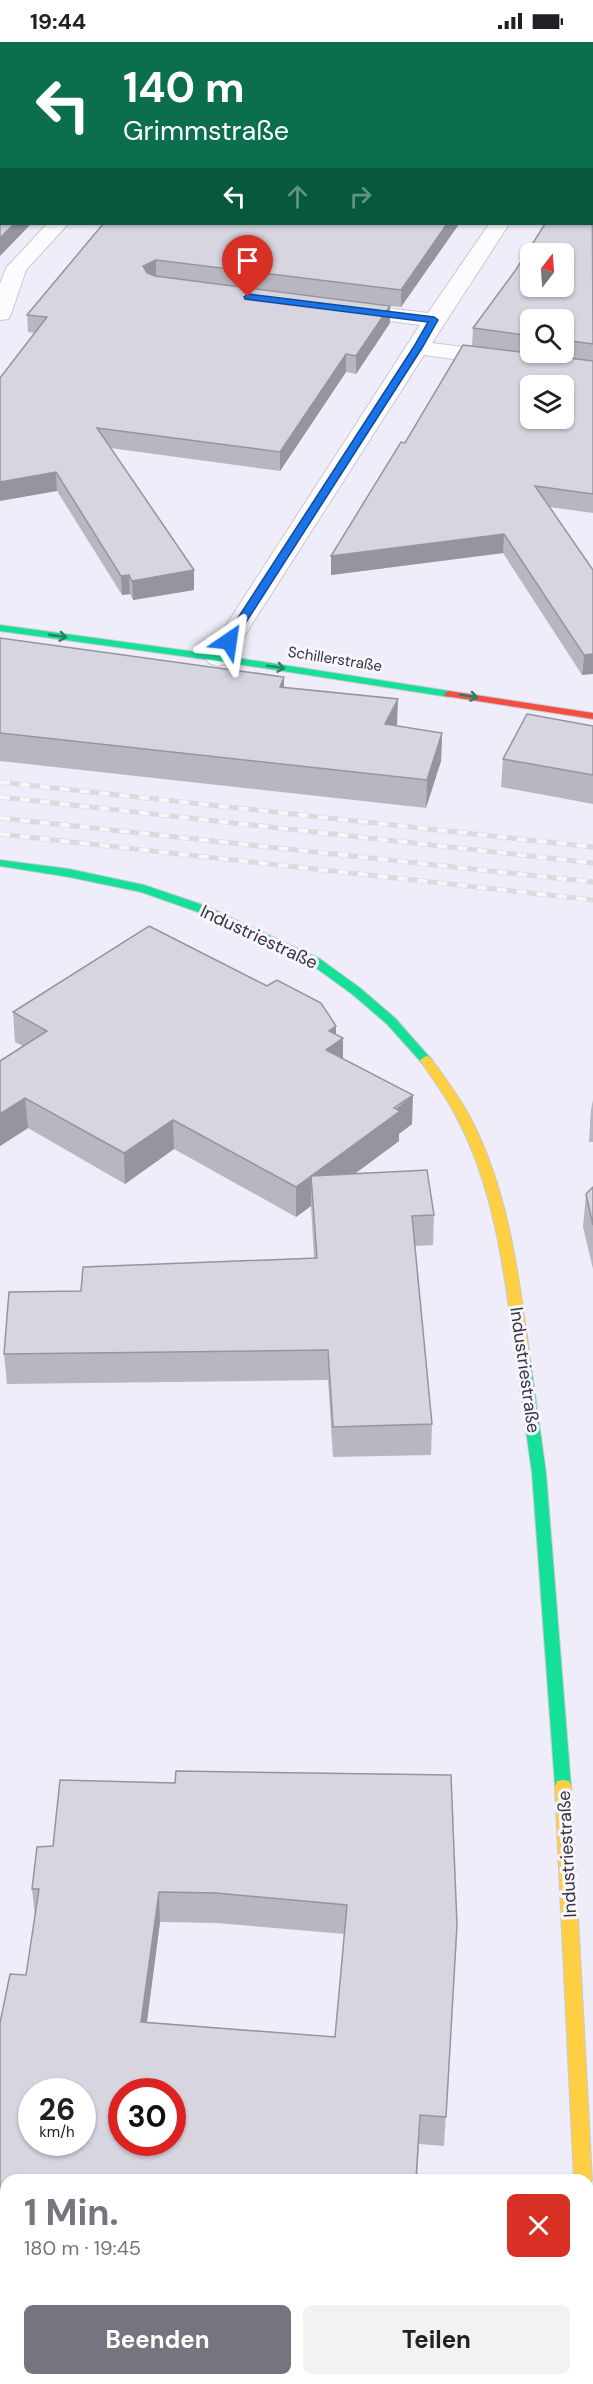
<!DOCTYPE html>
<html lang="de">
<meta charset="utf-8">
<style>
body{margin:0;font-family:"DM Sans",sans-serif;background:#f2f2f2;color:#202124;height:100vh;display:flex;flex-direction:column;font-size:22px;white-space:nowrap}
*{box-sizing:border-box;margin:0}
p{font-size:20px;color:#757577}
.icon{flex:none;width:33px;height:33px;fill:none;stroke:currentColor;stroke-width:2;stroke-linecap:round;stroke-linejoin:round}
.map{position:relative;flex:1;overflow:hidden}
.panel{position:absolute;left:0px;top:2132px;width:594px;height:212px;display:flex;flex-direction:column;background:#fff;border-radius:18px 18px 0 0;box-shadow:0 2px 4px #0004}
.panel>*{flex:none}
.guide{position:absolute;left:0px;top:0px;width:594px;height:183px;box-shadow:0 2px 4px #0004;background:#0b6e4f;color:#fff;overflow:hidden}
.needle{width:39px;rotate:17deg}
.buttons{position:absolute;left:520px;top:201px;display:grid;gap:12px}
.buttons a{display:grid;place-items:center;width:54px;height:54px;border-radius:9px;background:#fff;box-shadow:0 2px 4px #0004;font-size:30px}
.speed{position:absolute;left:18px;top:2036px;display:flex;gap:12px;font-size:30px;font-weight:700;text-align:center}
.speed>*{display:grid;place-content:center;width:78px;height:78px;border-radius:50%;background:#fff;box-shadow:0 2px 4px #0004;line-height:1}
.speed small{font-size:15px;font-weight:400}
.speed .limit{border:9px solid #d22;background:#fff;color:#111}
.pin{position:absolute;display:grid;place-items:center;width:51px;height:51px;color:#fff;margin:-62px -26px;border-radius:50% 50% 50% 0;rotate:-45deg;box-shadow:0 0 6px #0007}
.pin .icon{rotate:45deg}
.me{position:absolute;width:66px;margin:-33px;rotate:32deg;stroke-linejoin:round;filter:drop-shadow(0 0 4px #0008)}
.turn{display:flex;align-items:center;gap:21px;height:126px;padding:0 24px;font-size:27px}
.turn .icon{width:78px;height:78px;stroke-width:2.5}
.turn b{display:block;font-size:42px;line-height:51px}
.lanes{display:flex;align-items:center;height:57px;padding:0 24px;background:#0003;justify-content:center;gap:30px;direction:ltr}
.lanes .off{opacity:.35}
.round{display:grid;place-items:center;flex:none;width:63px;height:63px;border-radius:9px;background:#f2f2f2}
.headline{display:flex;align-items:center;justify-content:space-between;height:102px;padding:0 24px}
h1{font-size:36px;font-weight:700;line-height:45px;color:#75747f}
.action{display:flex;gap:12px;margin-top:auto;padding:12px 24px}
.action a{flex:1;height:69px;border-radius:9px;background:#75747f;color:#fff;font-size:24px;font-weight:700;line-height:69px;text-align:center}
.action a+a{background:#f2f2f2;color:#202124}
.status{display:flex;justify-content:space-between;align-items:center;height:42px;padding:0 30px;background:#fff;direction:ltr}
.status svg{height:16px;fill:currentColor}
.map>svg:first-child{display:block}
</style>
<div class="status"><b>19:44</b><svg viewBox="0 0 49 12"><path d="M0 12V9h3v3zM5 12V6h3v6zM10 12V3h3v9zM15 12V0h3v12zM26 1h20v11H26zM47 4h2v5h-2z"/></svg></div>
<div class="map">
<svg width="593" height="2342" viewBox="0 0 593 2342">
<rect width="100%" height="100%" fill="#eeedf9"/>
<g fill="none" stroke-linecap="round" stroke-linejoin="round">
<g stroke="#c9c8d3" stroke-width="2">
<g id="street">
<path d="M47 182H68L26 228 11 272 8 277 0 278V242L6 226Z"/>
<path d="M489 182H509L432 301 593 322V336L424 313 227 621 218 624 209 621 205 616 420 283 346 273 338 272 335 267 338 262 346 261 428 271Z"/>
<path d="M588 2237 593 2238V2342H568V2337H588Z"/>
</g>
</g>
<g stroke="#c9c8d3" stroke-width="2">
<g id="fast">
<path d="M0 583 218 613 449 649 454 652 449 655 218 619 0 589Z"/>
<path d="M0 818 69 827 144 843 206 864 320 917 360 946 395 976 432 1018 430 1021H422L387 982 352 952 312 923 198 870 141 850 69 835 0 824Z"/>
<path d="M523 1312 530 1317 546 1431 571 1744 569 1749 563 1750 557 1749 555 1744 532 1431 516 1317Z"/>
</g>
</g>
<g stroke="#c9c8d3" stroke-width="2">
<g id="slow">
<path d="M426 1014 430 1015C444 1035 460 1055 471 1077 509 1151 519 1235 530 1317L528 1320 523 1322 516 1317C505 1235 496 1150 457 1076 447 1056 433 1037 420 1018Z"/>
<path d="M563 1738 569 1739 571 1744 592 2138 588 2144V2138H574L555 1744 557 1739Z"/>
</g>
</g>
<g stroke="#c9c8d3" stroke-width="2">
<path id="jam" d="M449 649 593 671V677L445 654 444 652Z"/>
</g>
<use href="#street" fill="#fcfcfe" fill-rule="evenodd"/>
<use href="#fast" fill="#16e098" fill-rule="evenodd"/>
<use href="#slow" fill="#ffcf43" fill-rule="evenodd"/>
<use href="#jam" fill="#f24e42" fill-rule="evenodd"/>
<g stroke="#dadadf" stroke-width="5">
<g id="rail">
<path d="M0 740 593 805"/>
<path d="M0 755 593 821"/>
<path d="M0 776 593 840"/>
<path d="M0 792 593 858"/>
</g>
</g>
<use href="#rail" stroke="#f7f6fc" stroke-width="4" stroke-dasharray="10" stroke-linecap="butt"/>
</g>
<g fill="#b8b7c1" fill-rule="evenodd">
<path d="M0 0H593V471L549 465 593 528 582 633 503 511 331 533 405 401 472 304 473 286 515 229 592 182V2H2V75H0ZM531 278H564V310H531Z"/>
<path d="M103 182H459L401 265 390 264V281L356 332 346 330 280 429 110 406 194 528V548L133 558 130 552 122 553 57 449 35 291 28 290 27 273Z"/>
<path d="M0 596 284 645 397 684 442 691 441 719 426 766 0 719Z"/>
<path d="M593 684V762L501 745 503 717Z"/>
<path d="M13 970 336 984V992L343 1016 412 1082 399 1092V1099L355 1132 434 1173 433 1203 415 1204 432 1382 431 1413 333 1415 328 1338 7 1342 4 1312 81 1249 314 1216 311 1164 296 1175 174 1107 125 1142 28 1086 0 1104 23 1004 15 1000Z"/>
<path d="M593 1058V1100H589L591 1067Z"/>
<path d="M593 1145V1227L583 1185 586 1152Z"/>
<path d="M37 1805 457 1883 444 2104 419 2102 417 2138H6V2337H7L6 2342H0V1981L26 1933 35 1875 32 1847ZM160 1880 217 1881 345 1892 335 1995 147 1980Z"/>
</g>
<g fill="#96959d">
<path d="M14 182H31L0 214V196Z"/>
<path d="M447 182H459L401 265V248Z"/>
<path d="M156 218V235L143 241V224Z"/>
<path d="M390 264V281L356 332V314Z"/>
<path d="M346 312V330L280 429V410Z"/>
<path d="M56 430 57 449 0 459V440Z"/>
<path d="M504 492 503 511 331 533V514Z"/>
<path d="M194 528V548L133 558 132 539Z"/>
<path d="M129 533 130 552 122 553 121 534Z"/>
<path d="M593 612V632L582 633 584 613Z"/>
<path d="M284 635V662L280 645Z"/>
<path d="M398 657 397 684 385 682Z"/>
<path d="M442 691 441 719 426 766 427 738Z"/>
<path d="M336 984V1001L343 996V1025L326 1008 329 989Z"/>
<path d="M413 1053 412 1082 399 1092V1099L313 1162 311 1134V1164L296 1175V1145Z"/>
<path d="M25 1056 28 1086 0 1104V1072Z"/>
<path d="M173 1078 174 1107 125 1142 124 1111Z"/>
<path d="M159 1850 160 1880 143 2009 141 1980Z"/>
<path d="M6 2299V2337H7L6 2342H3L1 2324Z"/>
</g>
<g fill="#d6d5e0" stroke="#96959d" stroke-width="1.5" fill-rule="evenodd">
<path d="M0 0H593V86L592 2H2V60L0 59Z"/>
<path d="M2 80V182H14L0 196V82Z"/>
<path d="M592 101 593 302 564 298V278H531V294L473 286 515 229 545 182H592ZM531 212H564V244H531Z"/>
<path d="M103 182H447L401 248 156 218 143 224 147 231 155 234 390 264 356 314 346 312 280 410 97 386 194 528 132 539 129 533 121 534 56 430 0 440V336L47 275 27 273Z"/>
<path d="M463 303 593 319V452L535 444 593 528V612L584 613 504 492 331 514 401 400 405 401ZM531 344H564V376H531Z"/>
<path d="M0 596 284 635 280 645 398 657 385 682 442 691 427 738 0 691Z"/>
<path d="M527 672 593 684V733L503 717Z"/>
<path d="M149 884 267 944 277 938 321 961 336 984 329 989 343 996 326 1008 413 1053 394 1066 400 1069 296 1145 173 1078 124 1111 25 1056 0 1072V1019L47 989 13 970Z"/>
<path d="M427 1128 434 1173 412 1174 432 1382 333 1385 328 1308 4 1312 9 1250 81 1249 83 1225 317 1216 311 1134Z"/>
<path d="M593 1145V1183L586 1152Z"/>
<path d="M176 1729 451 1733 457 1883 446 2075 420 2073 416 2138H6V2299L0 2324V1981L10 1932 26 1933 39 1847H32L37 1805 53 1804 60 1738 175 1741ZM159 1850 216 1851 347 1863 335 1995 141 1980ZM32 2049H82V2100H32ZM122 2049H172V2100H122Z"/>
</g>
<defs><path id="oneway-shaft" d="M-6 0H5M1.5-3L5.5 0L1.5 3" fill="none" stroke-width="1.6" stroke-linecap="round" stroke-linejoin="round" transform="scale(1.5)"/></defs>
<g stroke="#268166">
<use href="#oneway-shaft" transform="translate(58 594) rotate(8)"/>
<use href="#oneway-shaft" transform="translate(276 625) rotate(9)"/>
<use href="#oneway-shaft" transform="translate(469 654) rotate(9)"/>
</g>
<path fill="#1a73e8" stroke="#114b97" stroke-width="1.5" d="M248 252 434 275 438 278 422 306 234 599 229 602 223 599 413 306 428 280 245 257 244 255Z"/>
<g text-anchor="middle" stroke-width="6" stroke-linejoin="round" paint-order="stroke">
<g font-size="15" fill="#34333e" stroke="#f7f6fc">
<text transform="translate(335 617) rotate(9)" y="5">Schillerstraße</text>
</g>
<g font-size="18" fill="#34333e" stroke="#f7f6fc">
<text transform="translate(259 895) rotate(25)" y="6">Industriestraße</text>
<text transform="translate(525 1328) rotate(82)" y="6">Industriestraße</text>
<text transform="translate(567 1812) rotate(-93)" y="6">Industriestraße</text>
</g>
</g>
</svg>
<div class="buttons">
<a><svg class="needle" viewBox="-14 -14 28 28"><path d="M0-13l5 13h-10z" fill="#e53935"/><path d="M0 13l5-13h-10z" fill="#757577"/></svg></a>
<a><svg class="icon" aria-label="search" viewBox="0 0 24 24"><circle cx="10" cy="10" r="6"/><path d="M15 15l6 6"/></svg></a>
<a><svg class="icon" aria-label="layers" viewBox="0 0 24 24"><path d="M12 4l9 5-9 5-9-5zM3 14l9 5 9-5"/></svg></a>
</div>
<div class="speed"><div>26<small>km/h</small></div><div class="limit">30</div></div>
<div class="pin" style="left:248px;top:255px;background:#d93025"><svg class="icon" aria-label="arrive" viewBox="0 0 24 24"><path d="M6 21V4h12l-3 4 3 4H6"/></svg></div>
<svg class="me" style="left:229px;top:599px" viewBox="-20 -20 40 40"><path d="M0-17L14 15 0 8-14 15z" fill="#1a73e8" stroke="#fff" stroke-width="4"/></svg>
<div class="guide">
<div class="turn"><svg class="icon" aria-label="left" viewBox="0 0 24 24"><path d="M17 20v-9H6M10 6l-5 5 5 5"/></svg><div><b>140 m</b>Grimmstraße</div></div>
<div class="lanes"><svg class="icon" aria-label="left" viewBox="0 0 24 24"><path d="M17 20v-9H6M10 6l-5 5 5 5"/></svg><svg class="icon off" aria-label="ahead" viewBox="0 0 24 24"><path d="M12 20V5M6 11l6-6 6 6"/></svg><svg class="icon off" aria-label="right" viewBox="0 0 24 24"><path d="M7 20v-9h11M14 6l5 5-5 5"/></svg></div>
</div>
<section class="panel">
<div class="headline"><div><h1>1 Min.</h1><p>180 m · 19:45</p></div><a class="round" style="background:#d93025;color:#fff"><svg class="icon" aria-label="close" viewBox="0 0 24 24"><path d="M6 6l12 12M18 6L6 18"/></svg></a></div>
<div class="action"><a>Beenden</a><a>Teilen</a></div>
</section>
</div>
